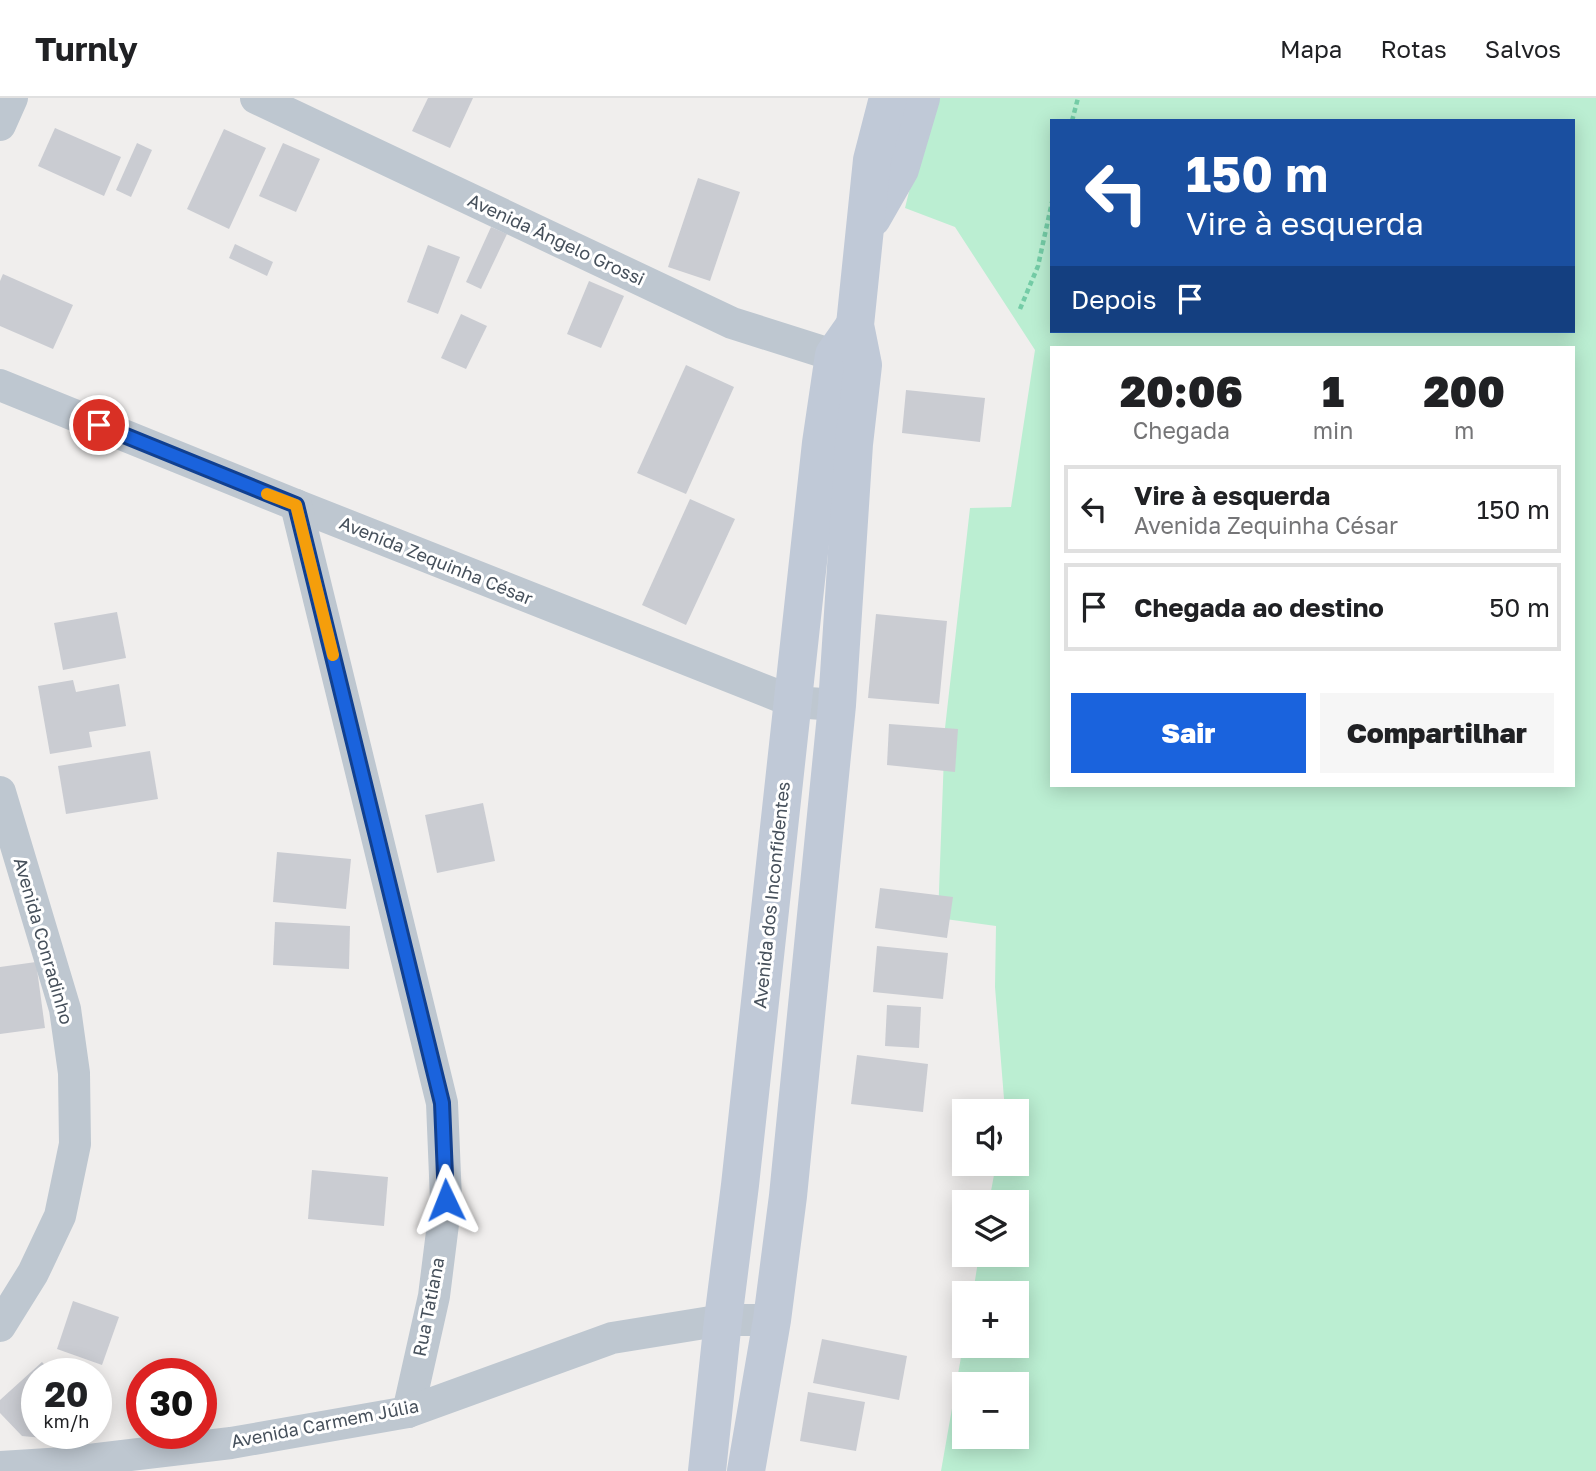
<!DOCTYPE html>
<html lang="pt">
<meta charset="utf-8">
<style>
body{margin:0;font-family:"Golos Text",sans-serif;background:#f6f6f6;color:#202124;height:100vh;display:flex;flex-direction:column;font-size:26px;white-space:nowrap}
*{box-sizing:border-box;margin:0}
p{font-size:23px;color:#757577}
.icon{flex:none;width:38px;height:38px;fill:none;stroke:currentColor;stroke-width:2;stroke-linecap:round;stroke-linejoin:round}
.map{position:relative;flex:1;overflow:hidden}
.sheet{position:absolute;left:1050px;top:248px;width:525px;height:441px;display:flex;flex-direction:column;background:#fff;border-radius:0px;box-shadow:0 4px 18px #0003}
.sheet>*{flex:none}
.hud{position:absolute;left:1050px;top:21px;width:525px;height:214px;border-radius:0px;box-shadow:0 4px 18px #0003;background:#1a4fa0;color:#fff;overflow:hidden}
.buttons{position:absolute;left:952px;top:1001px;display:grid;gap:14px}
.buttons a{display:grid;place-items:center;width:77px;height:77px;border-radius:0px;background:#fff;box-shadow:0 4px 18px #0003;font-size:35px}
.speed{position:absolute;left:21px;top:1260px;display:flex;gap:14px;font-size:35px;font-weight:700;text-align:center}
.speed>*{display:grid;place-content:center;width:91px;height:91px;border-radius:50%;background:#fff;box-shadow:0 4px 18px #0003;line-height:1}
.speed small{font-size:18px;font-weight:400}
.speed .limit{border:10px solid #d22;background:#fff;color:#111}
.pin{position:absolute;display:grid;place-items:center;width:60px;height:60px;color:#fff;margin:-30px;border:4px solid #fff;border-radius:50%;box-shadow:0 2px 7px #0007}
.me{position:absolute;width:77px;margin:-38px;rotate:358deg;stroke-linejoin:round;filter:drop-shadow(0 0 5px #0008)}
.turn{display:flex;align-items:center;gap:24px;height:147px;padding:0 21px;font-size:32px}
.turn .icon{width:91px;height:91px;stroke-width:2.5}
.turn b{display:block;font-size:49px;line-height:60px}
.then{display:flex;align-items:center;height:66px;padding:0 21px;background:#0003;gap:14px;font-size:26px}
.eta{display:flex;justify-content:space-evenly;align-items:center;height:119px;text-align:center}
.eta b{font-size:42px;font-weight:800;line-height:49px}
.cta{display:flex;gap:14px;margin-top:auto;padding:14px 21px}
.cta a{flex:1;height:80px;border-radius:0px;background:#1a63dd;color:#fff;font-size:28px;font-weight:800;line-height:80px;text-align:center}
.cta a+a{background:#f6f6f6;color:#202124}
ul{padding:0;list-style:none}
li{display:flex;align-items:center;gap:21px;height:88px;margin:0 14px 10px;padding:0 7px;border:4px solid #e0e0e0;border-radius:0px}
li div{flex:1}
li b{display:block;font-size:26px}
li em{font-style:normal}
header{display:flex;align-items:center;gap:42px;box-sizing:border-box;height:98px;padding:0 35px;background:#fff;border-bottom:2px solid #e0e0e0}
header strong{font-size:33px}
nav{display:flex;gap:38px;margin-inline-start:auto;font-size:24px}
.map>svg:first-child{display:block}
</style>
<header>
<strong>Turnly</strong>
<nav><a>Mapa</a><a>Rotas</a><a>Salvos</a></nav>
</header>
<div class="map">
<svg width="1596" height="1373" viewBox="0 0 1596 1373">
<rect width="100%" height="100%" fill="#f0eeed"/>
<path fill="#bbeed2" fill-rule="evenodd" d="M932 0H1596V1373H941L964 1242V1248H1017V1195H973L979 1157H1017V1104H989L996 1066H1017V1013H1005L995 889 996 828 938 820 945 630 970 410 1011 409 1035 252 955 129 905 110ZM1052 23H1573V233H1052ZM1052 250H1573V688H1052ZM964 1286H1017V1339H964Z"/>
<g fill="#caccd2">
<path d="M428 0H473L450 50 412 33Z"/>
<path d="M55 30 121 59 104 98 38 68Z"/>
<path d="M224 31 266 50 229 131 187 111Z"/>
<path d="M137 45 152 52 131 99 116 92Z"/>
<path d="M283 45 320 61 296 114 259 98Z"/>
<path d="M698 80 740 94 710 183 668 169Z"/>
<path d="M491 129 507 136 481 191 466 184Z"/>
<path d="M235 146 273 164 267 178 229 160Z"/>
<path d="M428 147 460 159 438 216 407 204Z"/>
<path d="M3 176 73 207 53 251 0 228V183Z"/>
<path d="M589 183 624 198 601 250 567 236Z"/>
<path d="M461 216 487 228 466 271 441 260Z"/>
<path d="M686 267 734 289 686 396 637 375Z"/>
<path d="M906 292 985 300 980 344 902 335Z"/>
<path d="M690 401 735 421 686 527 642 507Z"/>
<path d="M117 514 126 560 63 572 54 525Z"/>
<path d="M876 516 947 523 939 606 868 600Z"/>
<path d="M73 582 76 594 119 586 126 628 89 634 92 649 50 656 38 588Z"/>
<path d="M889 626 958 631 955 674 887 667Z"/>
<path d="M150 653 158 701 66 716 58 668Z"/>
<path d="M483 705 495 763 437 775 425 717Z"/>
<path d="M277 754 351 761 346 811 273 804Z"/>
<path d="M880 790 953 799 947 840 875 830Z"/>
<path d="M275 824 350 828 349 871 273 867Z"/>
<path d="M877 848 948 855 943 901 873 894Z"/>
<path d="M36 864 45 930 0 936V869Z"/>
<path d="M887 907 921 909 919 950 885 948Z"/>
<path d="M857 957 928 966 923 1014 851 1006Z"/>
<path d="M312 1072 388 1079 384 1128 308 1121Z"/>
<path d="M73 1203 119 1219 102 1267 57 1251Z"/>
<path d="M822 1241 907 1258 899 1302 813 1285Z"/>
<path d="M42 1264 53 1276H37V1335H60L53 1341 22 1338 0 1315V1302Z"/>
<path d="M808 1294 865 1304 856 1353 800 1343Z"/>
</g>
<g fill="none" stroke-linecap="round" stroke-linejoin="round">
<g stroke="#74cca6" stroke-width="4.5" stroke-dasharray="5 3.5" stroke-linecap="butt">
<path d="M1072 23 1078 0"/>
<path d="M1020 211 1038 168 1052 104"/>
</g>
<g stroke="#bec7d0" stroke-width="32">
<path d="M256 0 732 225 855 264"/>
<path d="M0 27 12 0"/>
<path d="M0 287 296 407 794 604 837 607"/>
<path d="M296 407 442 1005 446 1102 434 1198 408 1314"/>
<path d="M0 694 65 911 74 975 75 1046 60 1118 33 1175 0 1228"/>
<path d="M0 1369 64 1365 231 1345 408 1314 612 1240 723 1222H772"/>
</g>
<g stroke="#c0c9d7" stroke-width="38">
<path d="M872 120 900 71 921 0"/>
<path d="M707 1373 723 1222 740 1087 821 345 834 257 855 227"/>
<path d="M746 1373 772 1222 788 1098 837 607 854 346 863 267 855 227 872 62 888 0"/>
</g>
</g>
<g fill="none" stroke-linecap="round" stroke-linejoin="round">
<g stroke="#114090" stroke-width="18">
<path id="route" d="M99 327 296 407 442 1005 446 1102"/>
</g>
<use href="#route" stroke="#1a63dd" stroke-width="12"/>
<path stroke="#f59e0b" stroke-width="12" d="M267 396 296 407 333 557"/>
</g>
<g text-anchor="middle" stroke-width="6" stroke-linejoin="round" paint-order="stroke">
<g font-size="18" fill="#46505b" stroke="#fff">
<text transform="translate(556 142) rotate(25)" y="6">Avenida Ângelo Grossi</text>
<text transform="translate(436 463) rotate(22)" y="6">Avenida Zequinha César</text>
<text transform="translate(772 797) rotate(-84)" y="6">Avenida dos Inconfidentes</text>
<text transform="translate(43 843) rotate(74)" y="6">Avenida Conradinho</text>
<text transform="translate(429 1209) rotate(-79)" y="6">Rua Tatiana</text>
<text transform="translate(325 1326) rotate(-11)" y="6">Avenida Carmem Júlia</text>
</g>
</g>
</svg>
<div class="buttons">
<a><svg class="icon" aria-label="sound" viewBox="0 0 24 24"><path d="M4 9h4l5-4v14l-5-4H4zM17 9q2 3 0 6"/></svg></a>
<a><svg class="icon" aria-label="layers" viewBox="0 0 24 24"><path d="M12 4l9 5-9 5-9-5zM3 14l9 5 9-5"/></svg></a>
<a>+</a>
<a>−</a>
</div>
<div class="speed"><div>20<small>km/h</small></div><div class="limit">30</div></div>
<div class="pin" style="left:99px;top:327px;background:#d93025"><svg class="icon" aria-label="arrive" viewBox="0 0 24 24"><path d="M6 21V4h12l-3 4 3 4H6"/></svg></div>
<svg class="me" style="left:446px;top:1102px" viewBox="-20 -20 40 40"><path d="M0-17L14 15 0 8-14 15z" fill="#1a63dd" stroke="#fff" stroke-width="4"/></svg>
<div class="hud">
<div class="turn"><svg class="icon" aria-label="left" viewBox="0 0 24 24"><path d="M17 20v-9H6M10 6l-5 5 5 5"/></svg><div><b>150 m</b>Vire à esquerda</div></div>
<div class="then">Depois<svg class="icon" aria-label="arrive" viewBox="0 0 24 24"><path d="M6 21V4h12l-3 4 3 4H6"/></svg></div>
</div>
<section class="sheet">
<div class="eta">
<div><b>20:06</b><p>Chegada</p></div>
<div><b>1</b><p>min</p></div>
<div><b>200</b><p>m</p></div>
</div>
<ul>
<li><svg class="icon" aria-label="left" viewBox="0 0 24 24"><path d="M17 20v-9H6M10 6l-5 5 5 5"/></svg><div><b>Vire à esquerda</b><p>Avenida Zequinha César</p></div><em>150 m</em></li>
<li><svg class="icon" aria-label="arrive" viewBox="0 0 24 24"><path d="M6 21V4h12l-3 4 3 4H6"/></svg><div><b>Chegada ao destino</b></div><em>50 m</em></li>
</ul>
<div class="cta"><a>Sair</a><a>Compartilhar</a></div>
</section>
</div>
